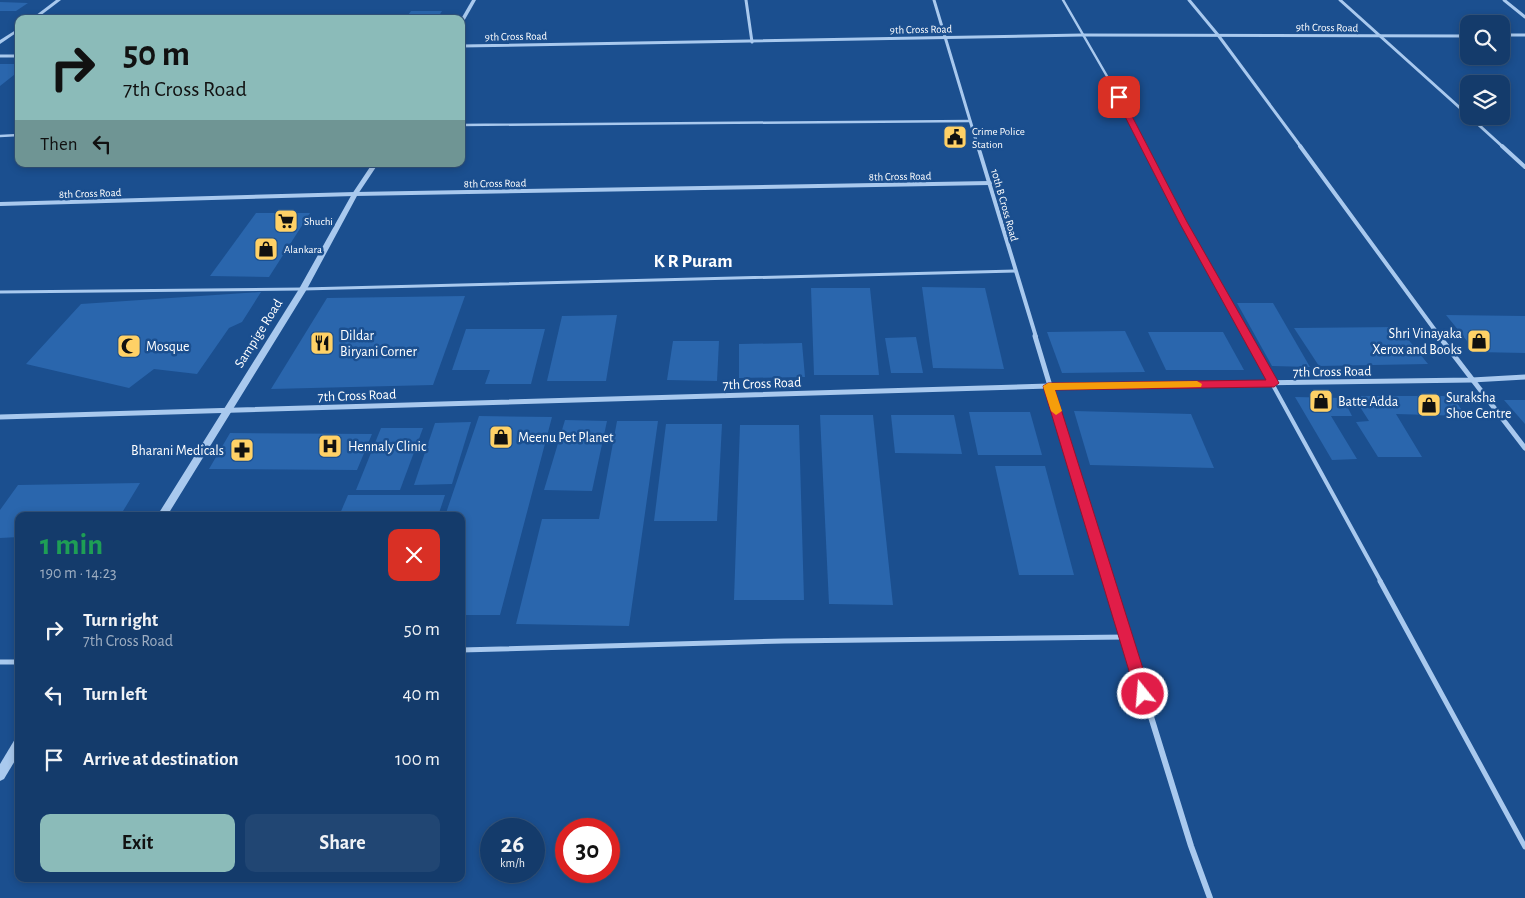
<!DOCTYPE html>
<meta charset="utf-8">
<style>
body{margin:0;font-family:"Alegreya Sans",sans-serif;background:#214673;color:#f1f3f6;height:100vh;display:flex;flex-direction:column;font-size:19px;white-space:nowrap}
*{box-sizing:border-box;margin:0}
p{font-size:16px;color:#9dadc1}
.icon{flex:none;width:28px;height:28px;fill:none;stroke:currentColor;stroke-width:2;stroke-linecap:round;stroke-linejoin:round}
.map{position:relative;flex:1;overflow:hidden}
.side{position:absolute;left:15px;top:512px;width:450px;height:370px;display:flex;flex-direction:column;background:#143b6b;border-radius:10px;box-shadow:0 2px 8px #0003,0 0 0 1px #33557e}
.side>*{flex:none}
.hud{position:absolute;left:15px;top:15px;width:450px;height:152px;border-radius:10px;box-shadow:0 2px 8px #0003,0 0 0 1px #33557e;background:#8bbbb9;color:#111;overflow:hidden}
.controls{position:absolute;left:1460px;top:15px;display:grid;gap:10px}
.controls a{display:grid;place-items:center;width:50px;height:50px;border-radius:10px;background:#143b6b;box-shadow:0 2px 8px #0003,0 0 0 1px #33557e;font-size:25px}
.speed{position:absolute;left:480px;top:818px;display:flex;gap:10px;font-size:25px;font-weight:700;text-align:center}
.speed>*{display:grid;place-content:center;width:65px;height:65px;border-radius:50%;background:#143b6b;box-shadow:0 2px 8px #0003,0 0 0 1px #33557e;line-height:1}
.speed small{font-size:12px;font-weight:400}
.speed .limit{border:8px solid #d22;background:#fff;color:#111}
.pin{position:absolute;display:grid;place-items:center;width:42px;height:42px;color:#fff;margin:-21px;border-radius:10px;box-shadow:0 2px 8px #0006}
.me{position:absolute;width:55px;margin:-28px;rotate:343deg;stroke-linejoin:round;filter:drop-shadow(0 0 4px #0008)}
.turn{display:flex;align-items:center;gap:18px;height:105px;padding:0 25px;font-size:22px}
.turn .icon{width:65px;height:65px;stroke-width:2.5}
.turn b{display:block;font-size:35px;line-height:42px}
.then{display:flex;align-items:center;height:48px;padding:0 25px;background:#0003;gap:10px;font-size:19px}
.round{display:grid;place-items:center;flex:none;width:52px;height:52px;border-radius:10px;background:#214673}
.headline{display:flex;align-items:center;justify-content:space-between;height:85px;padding:0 25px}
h1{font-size:30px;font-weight:700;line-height:38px;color:#1e9e55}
.action{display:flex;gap:10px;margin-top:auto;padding:10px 25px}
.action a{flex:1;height:58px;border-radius:10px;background:#8bbbb9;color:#111;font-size:20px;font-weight:700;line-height:58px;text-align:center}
.action a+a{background:#214673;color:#f1f3f6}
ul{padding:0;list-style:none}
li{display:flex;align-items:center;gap:15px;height:65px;padding:0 25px}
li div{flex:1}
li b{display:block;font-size:19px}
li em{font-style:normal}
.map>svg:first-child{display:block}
</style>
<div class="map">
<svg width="1525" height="898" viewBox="0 0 1525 898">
<rect width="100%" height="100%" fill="#1b4f8f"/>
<g fill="#2a66ad">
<path d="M0 2 28 3 16 11H0Z"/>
<path d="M411 11H442L437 19H405Z"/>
<path d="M244 15H289L286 19H240Z"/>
<path d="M0 64H19V71L0 86Z"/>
<path d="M256 213H310L269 277 210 276Z"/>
<path d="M922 287 985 288 1004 369 933 368Z"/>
<path d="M811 288H870L879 375H814Z"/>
<path d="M261 292 242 322 229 328 197 374 154 369 129 388 26 364 81 304Z"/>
<path d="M465 296 433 385 271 389 327 298Z"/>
<path d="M1237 303H1273L1310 367 1272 366Z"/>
<path d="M617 315 606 381H547L562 316Z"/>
<path d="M1446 315 1525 316V353L1476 352Z"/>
<path d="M1398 327 1428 364 1319 366 1294 328Z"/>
<path d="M466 329H545L531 384H485L490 370H452Z"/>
<path d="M1125 331 1145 372 1062 373 1047 332Z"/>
<path d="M1148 332H1223L1244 370H1166Z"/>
<path d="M916 337 923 373H891L885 338Z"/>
<path d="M673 341H719L717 381 667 380Z"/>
<path d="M802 343 805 377 739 378V344Z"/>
<path d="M1353 396H1452L1466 416 1396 414 1422 457H1378L1356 422 1369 421Z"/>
<path d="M1295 397 1343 398 1352 416H1331L1357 459 1332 460Z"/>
<path d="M1504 400H1525V424Z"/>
<path d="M1074 411 1191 414 1214 468 1090 465Z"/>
<path d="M969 412H1030L1042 455H978Z"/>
<path d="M820 415H873L893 605 829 604Z"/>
<path d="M891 415H954L962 454 895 453Z"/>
<path d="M479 416 552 417 500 615H461V516H445Z"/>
<path d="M565 420 607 421 592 491 544 490Z"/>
<path d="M617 421H658L629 626 516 624 542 519H599Z"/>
<path d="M471 422 452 484 414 485 435 423Z"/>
<path d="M666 424H722L717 521H654Z"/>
<path d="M740 425H799L804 600H734Z"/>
<path d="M381 428H423L400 490H356Z"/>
<path d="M230 433 372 434 357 470 209 469Z"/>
<path d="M995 466H1045L1074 575H1019Z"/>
<path d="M140 483 120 516H19V537L0 538V510L18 485Z"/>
<path d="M348 495H445L438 516H339Z"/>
</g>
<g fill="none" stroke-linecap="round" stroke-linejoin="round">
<g stroke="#a9c9ee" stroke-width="2.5">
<path d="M1063 0 1119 97 1145 147"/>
<path d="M461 125 970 121"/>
<path d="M0 136 19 135"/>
</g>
<g stroke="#a9c9ee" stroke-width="3">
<path d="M1144 146 1183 222 1247 337"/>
<path d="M0 292 303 289 1015 271"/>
</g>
<path stroke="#a9c9ee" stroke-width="4" d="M1246 336 1381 582"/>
<g stroke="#a9c9ee" stroke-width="5">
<path d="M1380 581 1525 847"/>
<path d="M461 650 784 641 1126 637"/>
<path d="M0 662H19"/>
</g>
<g stroke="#a9c9ee" stroke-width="3">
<path d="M746 0 752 42"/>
<path d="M934 0 978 147"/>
<path d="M1189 0 1218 35 1301 147"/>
<path d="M1340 0 1469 116"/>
<path d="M1504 0 1525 17"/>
<path d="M1501 35H1525"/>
<path d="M461 46 1082 35 1469 36"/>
<path d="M0 56H19"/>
<path d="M1469 116 1503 147"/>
</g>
<g stroke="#a9c9ee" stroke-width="4">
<path d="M978 146 1036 337"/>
<path d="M1300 146 1440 337"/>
<path d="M1502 146 1525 167"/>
<path d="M0 204 355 194 990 183"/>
</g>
<g stroke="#a9c9ee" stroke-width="5">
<path d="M1035 336 1109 582"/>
<path d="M1439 336 1525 448"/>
<path d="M0 417 1049 386 1472 380 1525 377"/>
</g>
<path stroke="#a9c9ee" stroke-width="6" d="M1109 581 1191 846 1210 898"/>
<g fill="#a9c9ee" fill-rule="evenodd">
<path d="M56 0H61L36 19H31Z"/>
<path d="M472 0H476L463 23 461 24V19Z"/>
<path d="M19 28V31L0 44V40Z"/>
<path d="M372 164H378L358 194 307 289 167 516H157L299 289 352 194Z"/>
<path d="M19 738V754L4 779 0 781V764L15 739Z"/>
</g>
</g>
<path fill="#e11d48" stroke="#92132f" d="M1119 95 1122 97 1187 222 1279 383 1274 387 1055 390 1151 694 1148 699 1143 701 1138 699 1136 694 1043 386 1048 383 1266 380 1179 222 1115 97Z"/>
<path fill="#f59e0b" d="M1197 381 1202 384 1201 387 1055 390 1062 411 1056 415 1051 411 1043 386 1048 383Z"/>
<defs>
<g id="civic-square" transform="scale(1.25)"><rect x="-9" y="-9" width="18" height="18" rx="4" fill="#ffd166" stroke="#1b4f8f"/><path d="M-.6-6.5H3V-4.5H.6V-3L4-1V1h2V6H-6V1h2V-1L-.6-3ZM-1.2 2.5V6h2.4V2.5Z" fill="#111"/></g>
<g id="supermarket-square" transform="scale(1.25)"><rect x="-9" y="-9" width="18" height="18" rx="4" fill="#ffd166" stroke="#1b4f8f"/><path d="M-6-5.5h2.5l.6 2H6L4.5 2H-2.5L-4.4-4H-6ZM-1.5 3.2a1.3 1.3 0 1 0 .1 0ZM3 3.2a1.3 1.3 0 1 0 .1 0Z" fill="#111"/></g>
<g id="shop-square" transform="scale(1.25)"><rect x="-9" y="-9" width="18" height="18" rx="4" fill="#ffd166" stroke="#1b4f8f"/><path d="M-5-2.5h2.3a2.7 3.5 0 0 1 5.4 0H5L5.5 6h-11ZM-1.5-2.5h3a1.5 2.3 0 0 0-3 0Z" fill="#111"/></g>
<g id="restaurant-square" transform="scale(1.25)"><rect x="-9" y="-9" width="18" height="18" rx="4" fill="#ffd166" stroke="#1b4f8f"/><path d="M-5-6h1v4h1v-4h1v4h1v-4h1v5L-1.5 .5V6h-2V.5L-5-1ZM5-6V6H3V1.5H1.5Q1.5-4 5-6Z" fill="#111"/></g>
<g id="mosque-square" transform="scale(1.25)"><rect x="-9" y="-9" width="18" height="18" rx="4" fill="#ffd166" stroke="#1b4f8f"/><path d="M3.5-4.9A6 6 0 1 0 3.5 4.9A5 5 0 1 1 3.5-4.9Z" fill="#111"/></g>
<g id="hospital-square" transform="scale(1.25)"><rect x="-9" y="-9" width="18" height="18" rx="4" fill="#ffd166" stroke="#1b4f8f"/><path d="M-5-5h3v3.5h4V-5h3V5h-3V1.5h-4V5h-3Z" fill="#111"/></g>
<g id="pharmacy-square" transform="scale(1.25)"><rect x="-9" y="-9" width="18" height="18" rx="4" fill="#ffd166" stroke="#1b4f8f"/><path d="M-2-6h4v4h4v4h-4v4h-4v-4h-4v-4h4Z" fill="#111"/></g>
</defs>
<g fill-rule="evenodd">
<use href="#civic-square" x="955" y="137"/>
<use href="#supermarket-square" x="286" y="221"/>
<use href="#shop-square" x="266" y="249"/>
<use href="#shop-square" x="1479" y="341"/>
<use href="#restaurant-square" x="322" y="343"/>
<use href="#mosque-square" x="129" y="346"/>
<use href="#shop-square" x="1321" y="401"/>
<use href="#shop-square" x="1429" y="405"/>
<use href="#shop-square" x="501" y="437"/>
<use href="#hospital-square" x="330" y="446"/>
<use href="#pharmacy-square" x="242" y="450"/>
</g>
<g text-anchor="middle" stroke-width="5" stroke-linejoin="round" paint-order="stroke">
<g font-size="11" fill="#fff" stroke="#1b4f8f">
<text transform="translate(1327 27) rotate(1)" y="4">9th Cross Road</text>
<text transform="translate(921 29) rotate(-1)" y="4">9th Cross Road</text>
<text transform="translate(516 36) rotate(-1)" y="4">9th Cross Road</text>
<text transform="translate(900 176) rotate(-1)" y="4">8th Cross Road</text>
<text transform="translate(495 183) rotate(-1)" y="4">8th Cross Road</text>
<text transform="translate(90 193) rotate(-2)" y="4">8th Cross Road</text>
<text transform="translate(1005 205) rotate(74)" y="4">10th B Cross Road</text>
</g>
<g font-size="11" fill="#fff" stroke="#1b4f8f" text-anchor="start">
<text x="972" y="135">Crime Police<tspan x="972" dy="13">Station</tspan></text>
<text x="304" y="225">Shuchi</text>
<text x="284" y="253">Alankara</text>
</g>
<g font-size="14" fill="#fff" stroke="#1b4f8f">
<text transform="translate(258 333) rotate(-58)" y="5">Sampige Road</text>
<text transform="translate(1332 371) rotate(-1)" y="5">7th Cross Road</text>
<text transform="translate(762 383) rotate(-2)" y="5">7th Cross Road</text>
<text transform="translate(357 395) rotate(-2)" y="5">7th Cross Road</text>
</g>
<g font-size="14" fill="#fff" stroke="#1b4f8f" text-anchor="start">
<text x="1462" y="338" text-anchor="end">Shri Vinayaka<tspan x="1462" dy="16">Xerox and Books</tspan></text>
<text x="340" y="340">Dildar<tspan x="340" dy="16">Biryani Corner</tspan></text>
<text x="146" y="351">Mosque</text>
<text x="1446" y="402">Suraksha<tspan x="1446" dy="16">Shoe Centre</tspan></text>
<text x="1338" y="406">Batte Adda</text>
<text x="518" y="442">Meenu Pet Planet</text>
<text x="348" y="451">Hennaly Clinic</text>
<text x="224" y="455" text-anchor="end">Bharani Medicals</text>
</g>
<g font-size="19" font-weight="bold" fill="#fff" stroke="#1b4f8f">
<text x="693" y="267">K R Puram</text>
</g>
</g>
</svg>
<div class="controls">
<a><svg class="icon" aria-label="search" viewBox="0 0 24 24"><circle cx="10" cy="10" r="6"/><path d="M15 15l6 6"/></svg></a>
<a><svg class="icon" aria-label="layers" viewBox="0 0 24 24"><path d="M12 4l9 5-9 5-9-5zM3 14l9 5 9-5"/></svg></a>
</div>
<div class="speed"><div>26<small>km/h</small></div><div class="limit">30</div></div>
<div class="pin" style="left:1119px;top:97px;background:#d93025"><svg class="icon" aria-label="arrive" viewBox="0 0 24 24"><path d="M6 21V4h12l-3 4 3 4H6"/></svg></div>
<svg class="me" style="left:1143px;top:694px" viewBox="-20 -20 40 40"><circle r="17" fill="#e11d48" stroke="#fff" stroke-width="3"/><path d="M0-11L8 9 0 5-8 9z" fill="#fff"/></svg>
<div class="hud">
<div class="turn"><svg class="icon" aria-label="right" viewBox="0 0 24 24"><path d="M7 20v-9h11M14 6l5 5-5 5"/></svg><div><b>50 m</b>7th Cross Road</div></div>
<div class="then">Then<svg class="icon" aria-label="left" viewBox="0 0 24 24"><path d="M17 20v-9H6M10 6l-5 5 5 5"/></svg></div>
</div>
<section class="side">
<div class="headline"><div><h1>1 min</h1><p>190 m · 14:23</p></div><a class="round" style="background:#d93025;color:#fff"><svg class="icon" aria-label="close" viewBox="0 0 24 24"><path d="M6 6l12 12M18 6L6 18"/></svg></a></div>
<ul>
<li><svg class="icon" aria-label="right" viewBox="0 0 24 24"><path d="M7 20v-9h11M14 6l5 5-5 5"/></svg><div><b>Turn right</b><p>7th Cross Road</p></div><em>50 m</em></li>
<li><svg class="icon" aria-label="left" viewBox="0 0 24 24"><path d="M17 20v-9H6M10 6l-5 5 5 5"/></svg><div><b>Turn left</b></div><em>40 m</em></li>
<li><svg class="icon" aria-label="arrive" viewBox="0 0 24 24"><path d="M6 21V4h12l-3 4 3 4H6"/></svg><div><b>Arrive at destination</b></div><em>100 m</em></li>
</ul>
<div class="action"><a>Exit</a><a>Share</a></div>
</section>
</div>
